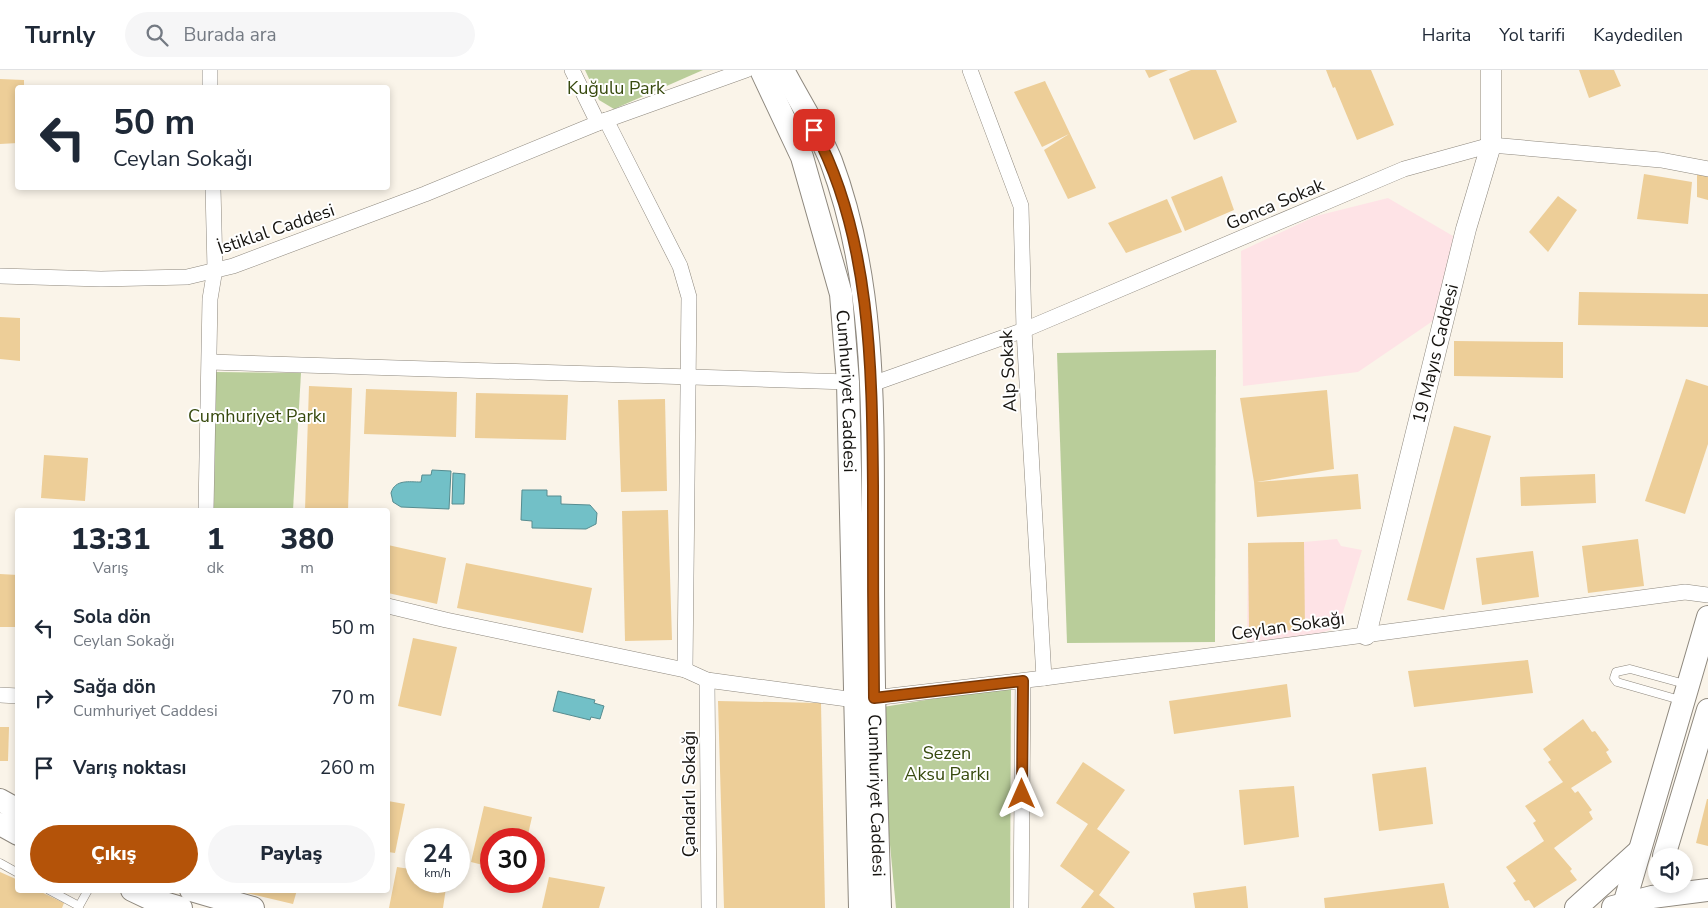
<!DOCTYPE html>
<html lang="tr">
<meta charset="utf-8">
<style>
body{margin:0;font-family:"Nunito Sans",sans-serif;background:#f6f6f7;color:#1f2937;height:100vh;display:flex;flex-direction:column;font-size:19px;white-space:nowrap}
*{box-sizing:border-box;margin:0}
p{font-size:16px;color:#747a83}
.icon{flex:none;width:28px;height:28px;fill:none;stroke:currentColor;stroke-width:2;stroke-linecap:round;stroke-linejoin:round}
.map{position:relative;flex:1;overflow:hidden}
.drawer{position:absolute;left:15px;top:438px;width:375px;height:385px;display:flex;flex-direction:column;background:#fff;border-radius:5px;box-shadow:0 2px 8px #0003}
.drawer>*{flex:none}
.guide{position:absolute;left:15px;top:15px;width:375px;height:105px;border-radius:5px;box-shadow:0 2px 8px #0003;background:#fff;color:#1f2937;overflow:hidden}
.buttons{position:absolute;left:1648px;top:778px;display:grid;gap:10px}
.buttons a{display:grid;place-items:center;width:45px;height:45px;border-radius:50%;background:#fff;box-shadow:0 2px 8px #0003;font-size:25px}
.speed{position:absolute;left:405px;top:758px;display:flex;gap:10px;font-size:25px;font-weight:700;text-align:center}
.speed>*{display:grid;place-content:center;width:65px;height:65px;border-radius:50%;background:#fff;box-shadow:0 2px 8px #0003;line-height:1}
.speed small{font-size:12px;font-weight:400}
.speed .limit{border:8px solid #d22;background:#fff;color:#111}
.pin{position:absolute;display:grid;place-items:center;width:42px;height:42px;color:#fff;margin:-21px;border-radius:10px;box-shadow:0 2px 8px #0006}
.me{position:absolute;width:55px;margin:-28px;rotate:0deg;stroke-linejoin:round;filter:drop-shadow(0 0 4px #0008)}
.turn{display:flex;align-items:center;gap:18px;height:105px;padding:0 15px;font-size:22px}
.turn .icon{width:65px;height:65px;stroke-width:2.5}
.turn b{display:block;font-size:35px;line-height:42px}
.eta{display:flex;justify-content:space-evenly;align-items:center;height:85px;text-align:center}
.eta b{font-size:30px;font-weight:800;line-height:35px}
.action{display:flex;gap:10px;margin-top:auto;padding:10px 15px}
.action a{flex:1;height:58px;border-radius:30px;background:#b45309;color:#fff;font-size:20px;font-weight:800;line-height:58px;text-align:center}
.action a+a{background:#f6f6f7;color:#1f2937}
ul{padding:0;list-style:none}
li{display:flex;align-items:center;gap:15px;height:70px;padding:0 15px}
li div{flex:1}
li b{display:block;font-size:19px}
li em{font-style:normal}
header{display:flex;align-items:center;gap:30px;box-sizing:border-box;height:70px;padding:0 25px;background:#fff;border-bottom:1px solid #e0e1e3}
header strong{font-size:24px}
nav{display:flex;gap:28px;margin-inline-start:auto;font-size:18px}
.search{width:350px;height:45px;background:#f6f6f7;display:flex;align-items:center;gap:12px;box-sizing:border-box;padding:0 18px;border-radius:28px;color:#747a83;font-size:19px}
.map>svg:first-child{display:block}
</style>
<header>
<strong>Turnly</strong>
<div class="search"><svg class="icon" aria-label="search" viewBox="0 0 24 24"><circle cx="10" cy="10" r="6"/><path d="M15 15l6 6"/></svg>Burada ara</div>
<nav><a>Harita</a><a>Yol tarifi</a><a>Kaydedilen</a></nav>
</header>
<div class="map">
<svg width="1708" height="838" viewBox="0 0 1708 838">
<rect width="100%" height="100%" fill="#faf4e9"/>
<g fill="#fee3e6">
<path d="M1388 128 1453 166 1446 242 1358 302 1243 316 1241 181 1316 146Z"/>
<path d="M1337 469 1341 476 1362 480 1340 552 1330 560 1305 568 1247 572 1248 473 1304 472Z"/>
</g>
<g fill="#b9cd9a">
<path d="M585 0H703L614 39 599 30Z"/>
<path d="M1216 280 1215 572 1067 573 1057 283Z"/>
<path d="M215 302 301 303 293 440H214Z"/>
<path d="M1011 616 1010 838H896L877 638Z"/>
</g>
<g fill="#72c0c7" stroke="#568c90">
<path d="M432 400 451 401 449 439 401 437 393 432 391 423C395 409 409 412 421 412L422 405H431Z"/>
<path d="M453 403 465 404 464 434H452Z"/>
<path d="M522 420H547V426H561V434L590 435 597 443 596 454 586 459 532 458V451L521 450Z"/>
<path d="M558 621 595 630 594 633 604 636 600 649 591 647 590 650 553 641Z"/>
</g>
<g fill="#edce98">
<path d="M1145 0H1168L1149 8Z"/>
<path d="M1191 0H1216L1237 52 1194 70 1169 9Z"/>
<path d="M1326 0H1371L1394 55 1357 70 1335 17 1333 18Z"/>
<path d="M1579 0H1614L1621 16 1589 28Z"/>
<path d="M0 9 24 10V18H18V73L0 74Z"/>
<path d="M1045 11 1096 118 1068 129 1044 80 1069 64 1042 77 1014 22Z"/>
<path d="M1697 100 1708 101V130L1697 127Z"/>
<path d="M1644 104 1692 112 1688 154 1637 149Z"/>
<path d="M1222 106 1234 140 1185 161 1171 127Z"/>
<path d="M1558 126 1577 140 1548 182 1529 162Z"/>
<path d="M1167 129 1182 162 1126 183 1108 153Z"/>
<path d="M1579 222 1708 224V257L1578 255Z"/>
<path d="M0 247 20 248V291L0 289Z"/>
<path d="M1454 271 1563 272V308L1454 306Z"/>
<path d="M1686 309 1708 316V374L1685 444 1645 431Z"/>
<path d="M309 316 352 318 348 440H305Z"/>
<path d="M366 319 457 322 456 367 364 364Z"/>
<path d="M1327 320 1334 399 1257 412 1358 404 1361 439 1257 447 1254 412 1240 328Z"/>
<path d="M476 323 568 325 566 370 475 368Z"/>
<path d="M665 329 667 421 621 422 618 330Z"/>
<path d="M1454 356 1491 366 1444 540 1407 530Z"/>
<path d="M44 385 88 388 85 431 41 428Z"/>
<path d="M1595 404 1596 433 1521 436 1520 407Z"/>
<path d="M668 440 672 570 625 571 622 441Z"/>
<path d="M1638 469 1644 516 1588 523 1582 476Z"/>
<path d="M1304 472 1305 560 1249 561 1248 473Z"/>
<path d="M388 475 446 488 437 534 388 523Z"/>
<path d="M1533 481 1539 527 1482 535 1476 488Z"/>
<path d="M466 493 592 518 583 563 457 538Z"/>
<path d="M0 504 18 505V557H0Z"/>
<path d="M413 568 457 577 441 646 398 636Z"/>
<path d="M1528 590 1533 623 1414 637 1408 601Z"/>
<path d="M1287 614 1291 647 1174 664 1169 631Z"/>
<path d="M718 631 821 633 825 838H724Z"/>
<path d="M1583 649 1592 662 1595 661 1609 680 1606 682 1612 692 1571 718 1575 723 1578 721 1592 740 1589 742 1593 749 1554 778 1572 799 1570 801 1577 810 1534 838 1529 830 1525 831 1513 813 1516 811 1506 797 1544 771 1533 753 1536 751 1525 736 1563 712 1548 692 1551 690 1543 679Z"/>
<path d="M0 657H9L8 691H0Z"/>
<path d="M1083 692 1125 720 1097 759 1130 782 1099 825 1115 838H1081L1094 821 1060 796 1088 754 1056 733Z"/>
<path d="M1426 697 1433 754 1379 761 1372 704Z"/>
<path d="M1294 716 1299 767 1244 775 1239 720Z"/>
<path d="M1707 729H1708V776L1696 773Z"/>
<path d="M388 731 405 734 395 783 388 782Z"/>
<path d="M484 736 532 747 527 769H491V797L471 792Z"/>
<path d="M397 797 416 800V811H447L443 838H389Z"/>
<path d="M0 802 18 810V820H37L64 833 62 838H0Z"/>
<path d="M549 807 605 817 599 838H542Z"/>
<path d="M1444 813 1449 838H1325L1324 828Z"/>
<path d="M1246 816 1248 838H1195L1193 823Z"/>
<path d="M242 820H297L293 834 242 822Z"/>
</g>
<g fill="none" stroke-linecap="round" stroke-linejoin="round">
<g stroke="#8e887e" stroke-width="9">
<g id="service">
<path d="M1680 630 1617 612 1614 608 1616 602 1630 599 1685 614"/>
<path d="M0 793 18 803"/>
<path d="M49 820 79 836"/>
<path d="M78 838 88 820"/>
</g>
</g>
<g stroke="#8e887e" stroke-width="16">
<g id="minor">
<path d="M210 0V18"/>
<path d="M572 0 598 53"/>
<path d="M970 0 1021 136 1024 260 1044 608"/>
<path d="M606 50 680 196 689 227 685 600"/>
<path d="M0 206 101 209 187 207 233 196 425 124 598 53 746 0"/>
<path d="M210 292 848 312"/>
<path d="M872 314 1024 260 1404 99 1491 75 1661 90 1708 99"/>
<path d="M206 440 210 229 215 199 213 118"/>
<path d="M388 536 446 550 685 600 707 610 855 630"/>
<path d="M707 610 709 838"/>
<path d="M0 625 18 626"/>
<path d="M873 628 1044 608 1685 522 1708 525"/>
<path d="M1021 838 1023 611"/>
</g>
</g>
<g stroke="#8e887e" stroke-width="21">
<g id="tertiary">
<path id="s1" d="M1366 565 1466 159 1491 75V0"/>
</g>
</g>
<g stroke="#8e887e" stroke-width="24">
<g id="secondary">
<path id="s2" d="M761 0 802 87 841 224 848 312 860 838"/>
<path id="s3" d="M783 0C798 29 819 61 831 91 880 222 872 366 873 503 873 615 876 726 880 838"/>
<path d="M0 730 18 740"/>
<path d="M0 754 18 764"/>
<path d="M1664 786 1708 640"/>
<path d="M132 820 151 829 181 838"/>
<path d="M191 820 253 838"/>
<path d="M1613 837 1652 827 1708 820"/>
<path d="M1576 838 1638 782"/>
<path d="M1623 838 1708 547"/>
</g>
</g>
<use href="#service" stroke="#fff" stroke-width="8"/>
<use href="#minor" stroke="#fff" stroke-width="15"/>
<use href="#tertiary" stroke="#fff" stroke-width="20"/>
<use href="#secondary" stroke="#fff" stroke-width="22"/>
</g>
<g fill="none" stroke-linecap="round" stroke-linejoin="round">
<g stroke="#753606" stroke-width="12">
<path id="route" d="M814 60C871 166 872 298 873 416 873 487 873 557 874 628L1023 611 1022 724"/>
</g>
<use href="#route" stroke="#b45309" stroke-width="9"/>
</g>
<g text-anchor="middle" stroke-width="4" stroke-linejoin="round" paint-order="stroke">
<g font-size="18" fill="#374a0e" stroke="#fff">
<text x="616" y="24">Kuğulu Park</text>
<text x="257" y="352">Cumhuriyet Parkı</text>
<text x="947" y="689">Sezen<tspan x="947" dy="21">Aksu Parkı</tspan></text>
</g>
<g font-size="18" fill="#161410" stroke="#fff">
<text transform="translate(1275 134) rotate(-23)" y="6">Gonca Sokak</text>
<text transform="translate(276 159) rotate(-19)" y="6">İstiklal Caddesi</text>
<text dy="6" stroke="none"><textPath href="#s1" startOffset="290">19 Mayıs Caddesi</textPath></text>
<text transform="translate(1008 301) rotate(-93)" y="6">Alp Sokak</text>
<text dy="6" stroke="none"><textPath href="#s2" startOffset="336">Cumhuriyet Caddesi</textPath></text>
<text transform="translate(1288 556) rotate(-8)" y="6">Ceylan Sokağı</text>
<text transform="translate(689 724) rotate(-90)" y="6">Çandarlı Sokağı</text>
<text dy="6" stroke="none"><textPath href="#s3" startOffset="742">Cumhuriyet Caddesi</textPath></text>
</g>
</g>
</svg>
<div class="buttons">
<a><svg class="icon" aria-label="sound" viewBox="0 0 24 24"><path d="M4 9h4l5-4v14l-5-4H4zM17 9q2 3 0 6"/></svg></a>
</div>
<div class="speed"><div>24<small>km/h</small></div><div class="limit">30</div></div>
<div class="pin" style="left:814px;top:60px;background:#d93025"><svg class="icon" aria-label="arrive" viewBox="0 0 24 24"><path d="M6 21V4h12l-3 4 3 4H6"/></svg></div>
<svg class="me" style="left:1022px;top:724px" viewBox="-20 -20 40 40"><path d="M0-17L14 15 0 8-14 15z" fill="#b45309" stroke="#fff" stroke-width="4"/></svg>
<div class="guide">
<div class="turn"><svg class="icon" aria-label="left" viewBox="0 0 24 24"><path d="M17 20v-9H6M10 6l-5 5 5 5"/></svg><div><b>50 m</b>Ceylan Sokağı</div></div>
</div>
<section class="drawer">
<div class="eta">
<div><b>13:31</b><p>Varış</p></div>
<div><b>1</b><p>dk</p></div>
<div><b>380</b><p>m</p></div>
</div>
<ul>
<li><svg class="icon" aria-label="left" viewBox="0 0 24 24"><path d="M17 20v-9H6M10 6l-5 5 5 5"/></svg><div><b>Sola dön</b><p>Ceylan Sokağı</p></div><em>50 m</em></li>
<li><svg class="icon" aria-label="right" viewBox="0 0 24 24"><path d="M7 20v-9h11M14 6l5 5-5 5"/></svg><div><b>Sağa dön</b><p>Cumhuriyet Caddesi</p></div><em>70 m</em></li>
<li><svg class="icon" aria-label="arrive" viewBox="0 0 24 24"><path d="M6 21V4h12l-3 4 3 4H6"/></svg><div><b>Varış noktası</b></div><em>260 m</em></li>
</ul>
<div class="action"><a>Çıkış</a><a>Paylaş</a></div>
</section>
</div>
